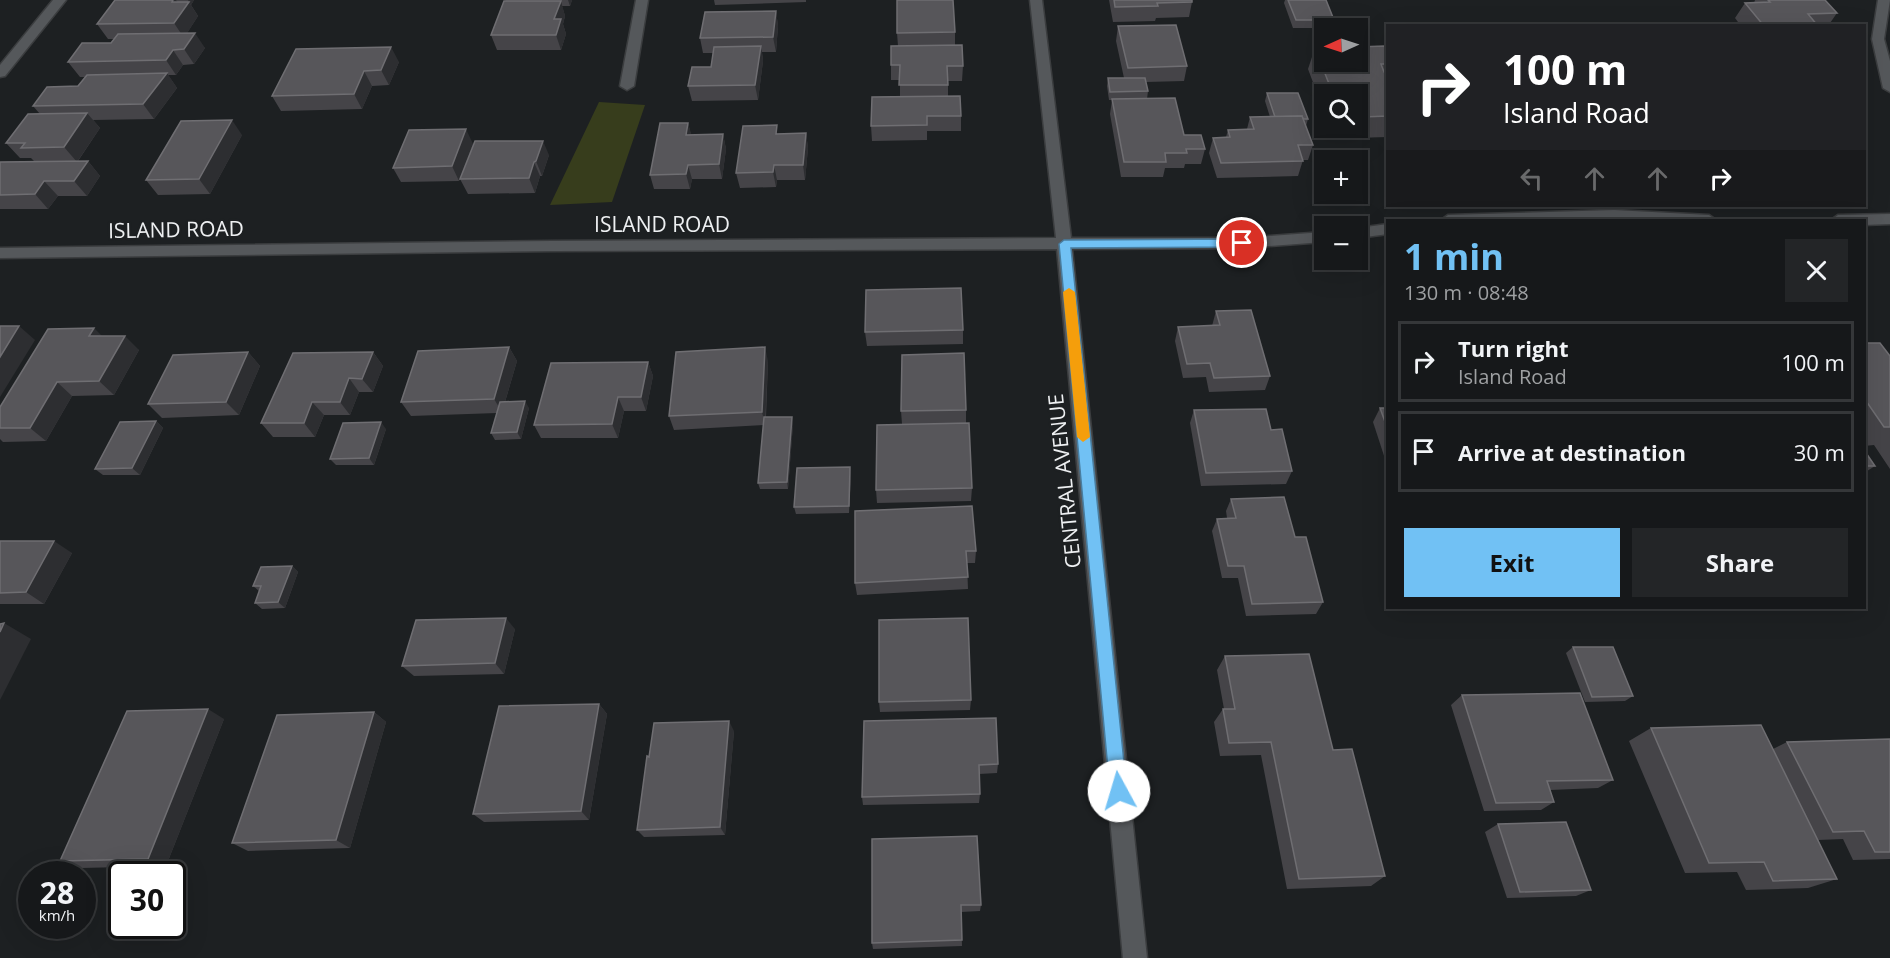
<!DOCTYPE html>
<meta charset="utf-8">
<style>
body{margin:0;font-family:"Open Sans",sans-serif;background:#232527;color:#f1f3f6;height:100vh;display:flex;flex-direction:column;font-size:22px;white-space:nowrap}
*{box-sizing:border-box;margin:0}
p{font-size:20px;color:#9ea0a2}
.icon{flex:none;width:33px;height:33px;fill:none;stroke:currentColor;stroke-width:2;stroke-linecap:round;stroke-linejoin:round}
.map{position:relative;flex:1;overflow:hidden}
.side{position:absolute;left:1386px;top:219px;width:480px;height:390px;display:flex;flex-direction:column;background:#16181a;border-radius:0px;box-shadow:0 6px 24px #0002,0 0 0 2px #353739}
.side>*{flex:none}
.top-card{position:absolute;left:1386px;top:24px;width:480px;height:183px;border-radius:0px;box-shadow:0 6px 24px #0002,0 0 0 2px #353739;background:#202124;color:#fff;overflow:hidden}
.needle{width:39px;rotate:267deg}
.buttons{position:absolute;left:1314px;top:18px;display:grid;gap:12px}
.buttons a{display:grid;place-items:center;width:54px;height:54px;border-radius:0px;background:#16181a;box-shadow:0 6px 24px #0002,0 0 0 2px #353739;font-size:30px}
.speed{position:absolute;left:18px;top:861px;display:flex;gap:12px;font-size:30px;font-weight:700;text-align:center}
.speed>*{display:grid;place-content:center;width:78px;height:78px;border-radius:50%;background:#16181a;box-shadow:0 6px 24px #0002,0 0 0 2px #353739;line-height:1}
.speed small{font-size:15px;font-weight:400}
.speed .limit{border:3px solid #111;border-radius:9px;background:#fff;color:#111}
.pin{position:absolute;display:grid;place-items:center;width:51px;height:51px;color:#fff;margin:-26px;border:3px solid #fff;border-radius:50%;box-shadow:0 2px 6px #0007}
.me{position:absolute;width:66px;margin:-33px;rotate:354deg;stroke-linejoin:round;filter:drop-shadow(0 0 4px #0008)}
.turn{display:flex;align-items:center;gap:21px;height:126px;padding:0 18px;font-size:27px}
.turn .icon{width:78px;height:78px;stroke-width:2.5}
.turn b{display:block;font-size:42px;line-height:51px}
.lanes{display:flex;align-items:center;height:57px;padding:0 18px;background:#0003;justify-content:center;gap:30px;direction:ltr}
.lanes .off{opacity:.35}
.round{display:grid;place-items:center;flex:none;width:63px;height:63px;border-radius:0px;background:#232527}
.head{display:flex;align-items:center;justify-content:space-between;height:102px;padding:0 18px}
h1{font-size:36px;font-weight:700;line-height:45px;color:#71c1f4}
.primary-button{display:flex;gap:12px;margin-top:auto;padding:12px 18px}
.primary-button a{flex:1;height:69px;border-radius:0px;background:#71c1f4;color:#111;font-size:24px;font-weight:700;line-height:69px;text-align:center}
.primary-button a+a{background:#232527;color:#f1f3f6}
ul{padding:0;list-style:none}
li{display:flex;align-items:center;gap:18px;height:81px;margin:0 12px 9px;padding:0 6px;border:3px solid #353739;border-radius:0px}
li div{flex:1}
li b{display:block;font-size:22px}
li em{font-style:normal}
.map>svg:first-child{display:block}
</style>
<div class="map">
<svg width="1890" height="958" viewBox="0 0 1890 958">
<rect width="100%" height="100%" fill="#1d2022"/>
<path fill="#373d1c" d="M599 102 645 105 612 202 550 205Z"/>
<g fill="none" stroke-linecap="round" stroke-linejoin="round">
<g stroke="#3b3d3f" stroke-width="3">
<g id="minor">
<path d="M53 0H66L5 76 0 77V65Z"/>
<path d="M636 0H648L634 86 627 90 620 86Z"/>
<path d="M1030 0H1042L1071 238H1242L1324 232V242L1242 248 1072 249 1147 958H1123L1057 249 552 251 0 258V248L552 241 1056 238Z"/>
<path d="M1878 0H1890L1884 39 1890 61V92L1883 88 1872 39Z"/>
<path d="M1614 210 1709 215 1716 220H1441L1448 215Z"/>
<path d="M1890 214V224L1864 225V220H1831L1838 215Z"/>
<path d="M1388 224V234L1358 238V228Z"/>
</g>
</g>
<use href="#minor" fill="#55585b" fill-rule="evenodd"/>
</g>
<g fill="#454448">
<path d="M115 0H194L191 5 198 16 187 33 205 48 194 64 183 65 176 75H168L177 88 154 119 93 120 100 128 78 161H88L100 176 87 196H58L48 209H0V162L34 161 31 158H20L6 143 40 114 33 106 78 86 85 77H80L68 62 111 43 114 39H108L97 24Z"/>
<path d="M505 0H572L570 6H562L565 16 563 24 566 34 561 50H497L491 35 506 1Z"/>
<path d="M714 0H806V2L715 5Z"/>
<path d="M1109 0H1192V2L1189 17 1156 18 1155 21 1113 22Z"/>
<path d="M1285 0H1326L1334 20 1331 28H1293L1284 3Z"/>
<path d="M1755 0H1825L1837 13 1828 26H1741L1735 18 1745 3H1754Z"/>
<path d="M776 11 778 26 776 52H762L763 61 758 100 692 101 688 86 711 67 713 53H703L700 38Z"/>
<path d="M1118 26 1187 66 1184 81 1146 82 1148 91 1147 99 1184 135 1205 149 1201 164H1185L1184 168H1165L1163 177H1121L1110 114 1112 100H1109L1107 86 1108 78H1124L1116 41Z"/>
<path d="M955 32V45L963 66 962 81H948V97L961 116V131H927V140L872 141 871 126 900 97V80H891V65L898 46 897 33Z"/>
<path d="M1315 48 1388 54V137L1353 138 1351 130H1331L1330 128H1358V94H1324V112L1308 69Z"/>
<path d="M399 62 389 85 372 86 362 109 281 111 272 96Z"/>
<path d="M1267 93 1308 119 1306 126 1313 145 1308 160H1303L1298 176 1217 178 1209 153 1213 138 1226 137 1228 130 1247 129 1250 117H1270L1265 101Z"/>
<path d="M688 123 691 135 723 134 726 149 722 179H692L690 189H654L650 175Z"/>
<path d="M806 133 808 148 805 180H777L776 187 740 188 736 173 778 134Z"/>
<path d="M242 135 210 194 158 195 146 180Z"/>
<path d="M473 144 459 181 401 182 393 168Z"/>
<path d="M549 155 542 176H540L535 193 468 194 460 179Z"/>
<path d="M1216 311 1270 376 1265 390 1209 392 1206 377 1183 378 1175 341 1178 327 1212 326Z"/>
<path d="M963 330V344L867 346 865 332Z"/>
<path d="M102 336 139 350 114 395 72 396 46 441 3 442 0 439V407Z"/>
<path d="M1864 343 1890 356V469L1874 445 1864 446Z"/>
<path d="M509 347 517 361 505 402 529 408 521 439 495 440 491 433 497 413 411 416 401 402Z"/>
<path d="M248 352 260 366 239 415 162 418 148 404Z"/>
<path d="M373 352 383 366 373 392H359L350 415H324L315 437H273L261 423Z"/>
<path d="M768 361 766 417 793 424 788 489H760L758 483 764 425 674 430 669 416Z"/>
<path d="M648 362 653 376 646 411H624L618 438H541L534 425Z"/>
<path d="M1380 408H1388V468L1373 422Z"/>
<path d="M966 410V423L972 488 971 501 877 503 876 490 902 424 901 411Z"/>
<path d="M1194 410 1271 430 1292 471 1286 484 1201 486 1190 423Z"/>
<path d="M156 421 163 428 140 475H103L95 469Z"/>
<path d="M386 429 374 465H336L330 459Z"/>
<path d="M1864 450 1875 466 1864 473Z"/>
<path d="M851 474 849 513 796 514 794 507Z"/>
<path d="M1231 499 1295 537 1323 602 1316 614 1246 616 1238 578H1222L1212 531 1217 519 1227 518 1226 511Z"/>
<path d="M855 511 976 551 975 563H967L968 589 857 595 855 583Z"/>
<path d="M0 541 72 553 44 604H0Z"/>
<path d="M292 566 298 572 285 608 262 609 255 603 259 591 253 586Z"/>
<path d="M515 629 504 674 414 676 402 666Z"/>
<path d="M1573 647 1633 696 1625 701 1585 702 1566 653Z"/>
<path d="M1225 656 1333 750 1385 876 1371 886 1287 889 1261 755 1220 756 1214 722 1223 709H1224L1217 670Z"/>
<path d="M1462 695 1613 780 1598 788 1550 790 1554 802 1541 810 1484 811 1451 705Z"/>
<path d="M971 700 970 710 880 712 879 702Z"/>
<path d="M599 704 607 714 589 820 484 822 473 814Z"/>
<path d="M374 712 386 722 350 848 248 851 232 843Z"/>
<path d="M224 719 166 866 81 868 60 861Z"/>
<path d="M864 721 998 764 997 773 979 774 980 794 979 803 863 805 862 797Z"/>
<path d="M1651 728 1773 749 1787 742 1890 739V859L1853 860 1843 839 1818 840 1837 879 1808 888 1746 890 1737 872 1685 873 1629 741Z"/>
<path d="M734 731 725 835 644 837 637 830 649 757Z"/>
<path d="M1498 824 1591 890 1576 896 1507 898 1485 832Z"/>
<path d="M977 836 981 905 980 911 961 912 962 946 873 949 872 943Z"/>
</g>
<g fill="#2d2e31">
<path d="M173 0H176L183 10 189 2 198 16 184 38 174 23 172 2Z"/>
<path d="M188 0H194L191 5Z"/>
<path d="M568 0H572L570 6Z"/>
<path d="M561 1 565 16 563 24 566 34 561 50 556 35 554 19Z"/>
<path d="M776 11 778 26 776 52 773 37Z"/>
<path d="M195 33 205 48 194 64 184 49Z"/>
<path d="M761 46 763 61 758 100 755 85Z"/>
<path d="M391 47 399 62 389 85 381 70Z"/>
<path d="M173 50 183 65 176 75 166 60Z"/>
<path d="M364 71 372 86 362 109 354 94Z"/>
<path d="M167 73 177 88 154 119 143 104Z"/>
<path d="M87 113 100 128 77 162 64 147Z"/>
<path d="M232 120 242 135 210 194 199 179Z"/>
<path d="M688 123 692 137 686 135Z"/>
<path d="M466 129 473 144 459 181 452 166Z"/>
<path d="M806 133 808 148 805 180 803 165Z"/>
<path d="M723 134 726 149 722 179 719 164Z"/>
<path d="M543 141 549 155 542 176 536 161Z"/>
<path d="M88 161 100 176 87 196 74 181Z"/>
<path d="M534 162 540 176 535 193 529 178Z"/>
<path d="M688 165 692 179 690 189 686 174Z"/>
<path d="M774 165 777 180 776 187 773 172Z"/>
<path d="M44 181 58 196 48 209 35 194Z"/>
<path d="M19 326 35 340 0 397V357Z"/>
<path d="M94 328 108 342 89 336Z"/>
<path d="M125 336 139 350 114 395 99 381Z"/>
<path d="M509 347 517 361 502 412 494 399Z"/>
<path d="M765 347 768 361 765 425 762 412Z"/>
<path d="M248 352 260 366 239 415 226 402Z"/>
<path d="M373 352 383 366 373 392 362 379Z"/>
<path d="M648 362 653 376 646 411 641 397Z"/>
<path d="M349 378 359 392 350 415 340 402Z"/>
<path d="M57 382 72 396 46 441 30 428Z"/>
<path d="M618 397 624 411 618 438 612 424Z"/>
<path d="M525 401 529 408 521 439 517 432Z"/>
<path d="M312 402 324 415 315 437 304 423Z"/>
<path d="M792 417 793 424 788 489 787 482Z"/>
<path d="M156 421 163 428 140 475 132 468Z"/>
<path d="M381 422 386 429 374 465 369 458Z"/>
<path d="M850 467 851 474 849 513V506Z"/>
<path d="M54 541 72 553 44 604 26 592Z"/>
<path d="M292 566 298 572 285 608 278 602Z"/>
<path d="M506 618 515 629 504 674 495 663Z"/>
<path d="M4 623 31 639 0 700V632Z"/>
<path d="M599 704 607 714 589 820 581 811Z"/>
<path d="M208 709 224 719 166 866 148 859Z"/>
<path d="M374 712 386 722 350 848 336 840Z"/>
<path d="M729 721 734 731 725 835 720 827Z"/>
</g>
<g fill="#57565a" stroke="#6f6e72" stroke-width="1.5">
<path d="M115 0H173L172 2H189L174 23 97 24Z"/>
<path d="M897 0H953L955 32 897 33Z"/>
<path d="M1114 0H1192V2L1157 3 1158 6 1115 7Z"/>
<path d="M1288 0H1326L1334 20H1296Z"/>
<path d="M1768 0H1825L1837 13 1808 14 1818 26H1764L1745 3 1770 2Z"/>
<path d="M504 1H561L554 19H561L556 35H491Z"/>
<path d="M776 11 773 37 700 38 705 12Z"/>
<path d="M1176 25 1187 66 1128 68 1118 26Z"/>
<path d="M195 33 184 49 173 50 166 60 68 62 82 43H111L118 34Z"/>
<path d="M962 45 963 66H947L948 85H899L900 65H891V46Z"/>
<path d="M761 46 755 85 688 86 692 67H711L714 47Z"/>
<path d="M1384 46 1388 54V64H1381L1384 72H1388V116L1362 117 1359 109H1358V94H1333L1315 48 1324 47V62H1358V47Z"/>
<path d="M391 47 381 70 364 71 354 94 272 96 296 49Z"/>
<path d="M167 73 143 104 33 106 47 87 78 86 87 75Z"/>
<path d="M1108 78H1145L1148 91 1110 92Z"/>
<path d="M1267 93H1298L1308 119H1303L1302 116 1275 117Z"/>
<path d="M960 96 961 116H927V125L871 126 872 97Z"/>
<path d="M1175 98 1184 135H1201L1205 149H1186L1187 153H1165L1166 162H1124L1112 99Z"/>
<path d="M87 113 64 147 21 148 25 143H6L28 114Z"/>
<path d="M1302 116 1313 145H1298L1303 161 1221 163 1213 138 1230 137 1228 130 1254 129 1250 117Z"/>
<path d="M232 120 199 179 146 180 181 121Z"/>
<path d="M660 123H688L686 135 723 134 719 164 688 165 686 174 650 175Z"/>
<path d="M777 125 776 134 806 133 803 165H774L773 172 736 173 743 126Z"/>
<path d="M466 129 452 166 393 168 409 130Z"/>
<path d="M475 141H543L536 161 534 162 529 178 460 179Z"/>
<path d="M88 161 74 181H44L35 194 0 195V162Z"/>
<path d="M961 288 963 330 865 332 866 290Z"/>
<path d="M1251 310 1270 376 1214 378 1210 363 1187 364 1178 327 1220 325 1216 311Z"/>
<path d="M0 326H19L0 357Z"/>
<path d="M94 328 89 336H125L99 381 57 382 30 428H0V407L48 329Z"/>
<path d="M1864 343H1880L1890 356V427H1884L1864 398Z"/>
<path d="M509 347 494 399 401 402 418 351Z"/>
<path d="M765 347 762 412 669 416 676 352Z"/>
<path d="M248 352 226 402 148 404 173 355Z"/>
<path d="M373 352 362 379 349 378 340 402H312L304 423H261L293 353Z"/>
<path d="M964 353 966 410 901 411 902 355Z"/>
<path d="M648 362 641 397H618L612 424 534 425 551 363Z"/>
<path d="M525 401 517 432 491 433 500 402Z"/>
<path d="M1380 408H1388V430Z"/>
<path d="M1266 409 1271 430 1282 429 1292 471 1206 473 1194 410Z"/>
<path d="M764 417H792L787 482 758 483Z"/>
<path d="M156 421 132 468 95 469 120 422Z"/>
<path d="M381 422 369 458 330 459 343 423Z"/>
<path d="M969 423 972 488 876 490 877 425Z"/>
<path d="M1864 450 1875 466H1864Z"/>
<path d="M850 467 849 506 794 507 797 468Z"/>
<path d="M1284 497 1295 537H1306L1323 602 1252 604 1244 566H1228L1217 519 1236 518 1231 499Z"/>
<path d="M972 506 976 551H966L968 577 855 583V511Z"/>
<path d="M0 541H54L26 592 0 593Z"/>
<path d="M292 566 278 602 255 603 261 586H253L261 567Z"/>
<path d="M506 618 495 663 402 666 416 620Z"/>
<path d="M968 618 971 700 879 702V620Z"/>
<path d="M4 623 0 632V624Z"/>
<path d="M1573 647H1613L1633 696 1592 697Z"/>
<path d="M1309 654 1333 750 1352 749 1385 876 1299 879 1271 742 1229 743 1223 709H1235L1225 656Z"/>
<path d="M1580 693 1613 780 1547 781 1554 802 1496 803 1462 695Z"/>
<path d="M599 704 581 811 473 814 499 706Z"/>
<path d="M208 709 148 859 60 861 127 711Z"/>
<path d="M374 712 336 840 232 843 277 715Z"/>
<path d="M996 718 998 764 979 765 980 794 862 797 864 721Z"/>
<path d="M729 721 720 827 637 830 647 756 649 757 654 723Z"/>
<path d="M1761 725 1837 879 1773 881 1764 862 1709 863 1651 728Z"/>
<path d="M1890 739V852H1875L1864 831 1833 832 1787 742Z"/>
<path d="M1566 822 1591 890 1520 892 1498 824Z"/>
<path d="M977 836 981 905H961L962 940 872 943V839Z"/>
</g>
<path fill="#71c1f4" stroke="#497d9f" stroke-width="1.5" d="M1242 239 1248 243 1242 247 1071 248 1127 791 1124 797 1119 800 1113 797 1110 791 1059 244 1064 240Z"/>
<path fill="#f59e0b" d="M1069 288 1075 292 1090 437 1083 442 1077 437 1063 292Z"/>
<g text-anchor="middle" stroke-width="4.5" stroke-linejoin="round" paint-order="stroke">
<g font-size="21" fill="#eef0f2" stroke="#1d2022">
<text x="662" y="232">ISLAND ROAD</text>
<text transform="translate(176 230) rotate(-1)" y="7">ISLAND ROAD</text>
<text transform="translate(1065 481) rotate(-96)" y="7">CENTRAL AVENUE</text>
</g>
</g>
</svg>
<div class="buttons">
<a><svg class="needle" viewBox="-14 -14 28 28"><path d="M0-13l5 13h-10z" fill="#e53935"/><path d="M0 13l5-13h-10z" fill="#9ea0a2"/></svg></a>
<a><svg class="icon" aria-label="search" viewBox="0 0 24 24"><circle cx="10" cy="10" r="6"/><path d="M15 15l6 6"/></svg></a>
<a>+</a>
<a>−</a>
</div>
<div class="speed"><div>28<small>km/h</small></div><div class="limit">30</div></div>
<div class="pin" style="left:1242px;top:243px;background:#d93025"><svg class="icon" aria-label="arrive" viewBox="0 0 24 24"><path d="M6 21V4h12l-3 4 3 4H6"/></svg></div>
<svg class="me" style="left:1119px;top:791px" viewBox="-20 -20 40 40"><circle r="19" fill="#fff"/><path d="M0-13L10 11 0 6-10 11z" fill="#71c1f4"/></svg>
<div class="top-card">
<div class="turn"><svg class="icon" aria-label="right" viewBox="0 0 24 24"><path d="M7 20v-9h11M14 6l5 5-5 5"/></svg><div><b>100 m</b>Island Road</div></div>
<div class="lanes"><svg class="icon off" aria-label="left" viewBox="0 0 24 24"><path d="M17 20v-9H6M10 6l-5 5 5 5"/></svg><svg class="icon off" aria-label="ahead" viewBox="0 0 24 24"><path d="M12 20V5M6 11l6-6 6 6"/></svg><svg class="icon off" aria-label="ahead" viewBox="0 0 24 24"><path d="M12 20V5M6 11l6-6 6 6"/></svg><svg class="icon" aria-label="right" viewBox="0 0 24 24"><path d="M7 20v-9h11M14 6l5 5-5 5"/></svg></div>
</div>
<section class="side">
<div class="head"><div><h1>1 min</h1><p>130 m · 08:48</p></div><a class="round"><svg class="icon" aria-label="close" viewBox="0 0 24 24"><path d="M6 6l12 12M18 6L6 18"/></svg></a></div>
<ul>
<li><svg class="icon" aria-label="right" viewBox="0 0 24 24"><path d="M7 20v-9h11M14 6l5 5-5 5"/></svg><div><b>Turn right</b><p>Island Road</p></div><em>100 m</em></li>
<li><svg class="icon" aria-label="arrive" viewBox="0 0 24 24"><path d="M6 21V4h12l-3 4 3 4H6"/></svg><div><b>Arrive at destination</b></div><em>30 m</em></li>
</ul>
<div class="primary-button"><a>Exit</a><a>Share</a></div>
</section>
</div>
